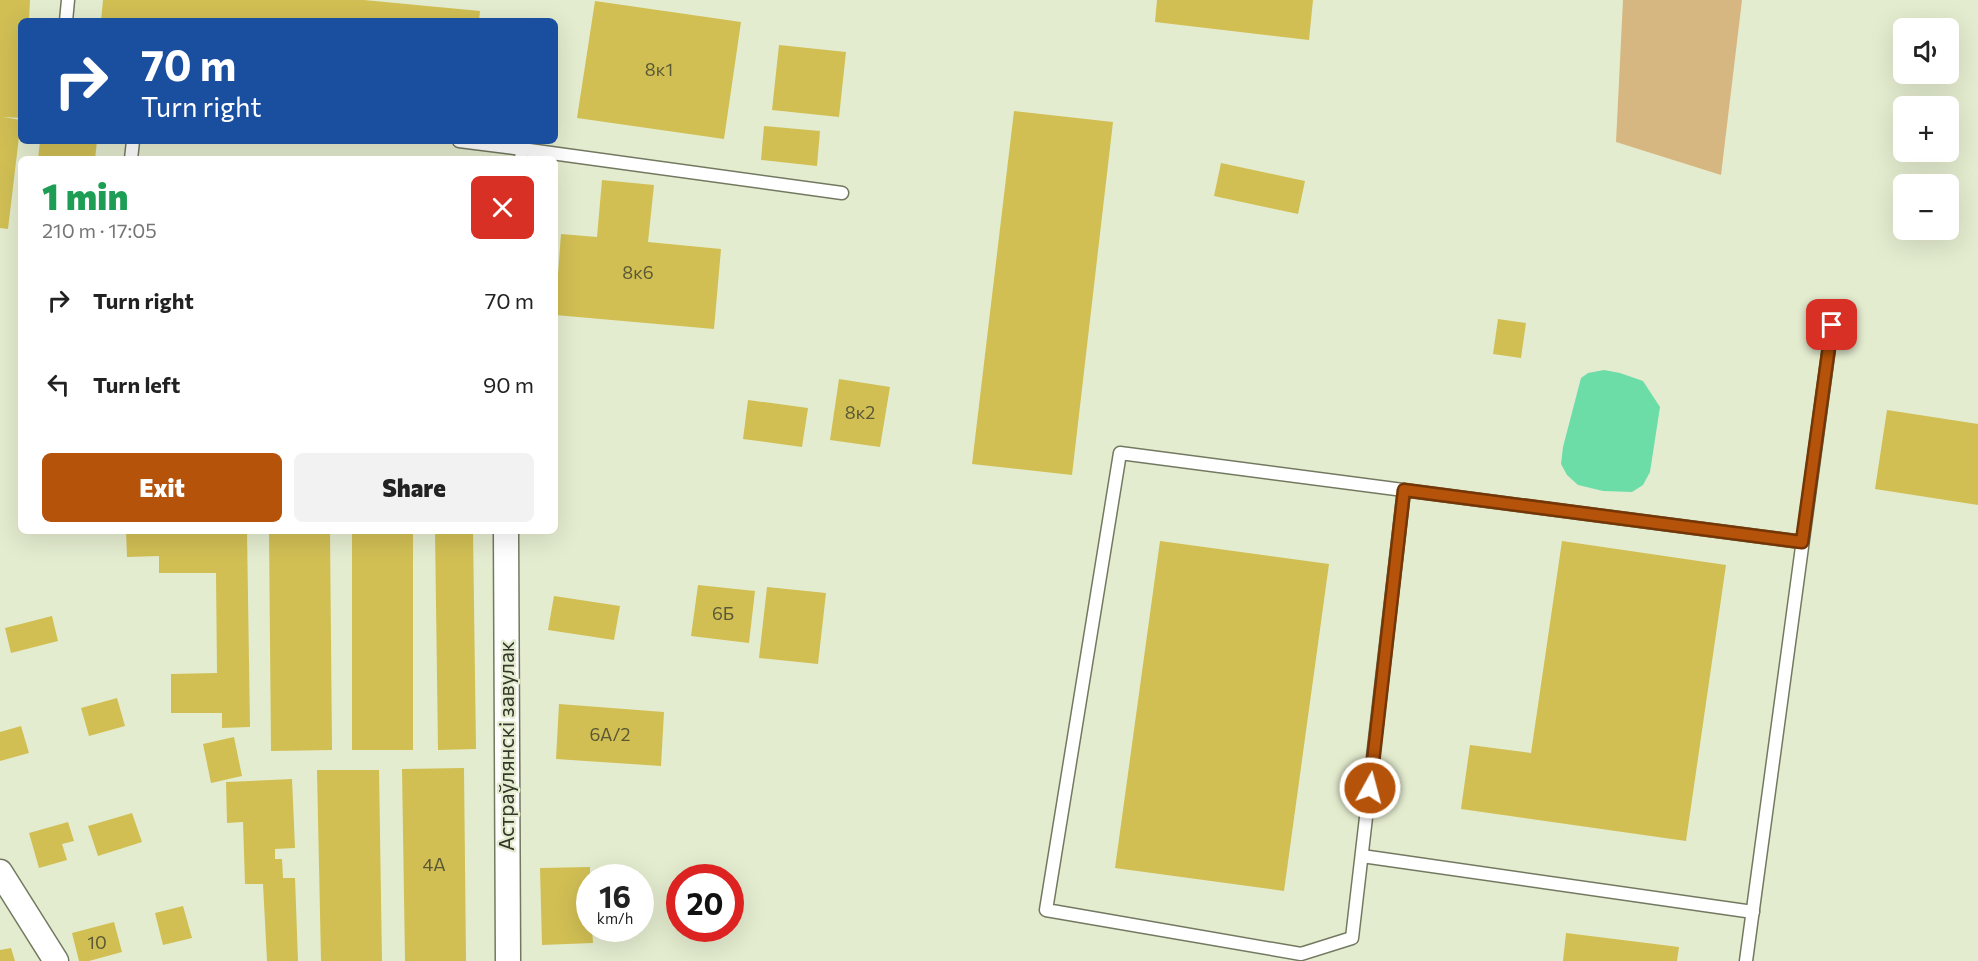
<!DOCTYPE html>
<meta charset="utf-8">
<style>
body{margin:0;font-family:Commissioner,sans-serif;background:#f2f2f2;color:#222;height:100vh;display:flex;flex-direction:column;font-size:22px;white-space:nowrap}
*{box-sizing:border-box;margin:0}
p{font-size:20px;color:#767676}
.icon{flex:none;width:33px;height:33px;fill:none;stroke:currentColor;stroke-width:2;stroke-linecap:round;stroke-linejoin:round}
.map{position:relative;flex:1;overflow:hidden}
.details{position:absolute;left:18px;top:156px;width:540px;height:378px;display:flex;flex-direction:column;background:#fff;border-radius:9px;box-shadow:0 6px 24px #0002}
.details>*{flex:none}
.banner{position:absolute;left:18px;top:18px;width:540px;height:126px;border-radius:9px;box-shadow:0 6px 24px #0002;background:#1a4fa0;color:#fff;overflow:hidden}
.tools{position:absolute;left:1893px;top:18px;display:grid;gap:12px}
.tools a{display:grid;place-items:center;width:66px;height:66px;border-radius:9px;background:#fff;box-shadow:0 6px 24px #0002;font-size:30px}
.speed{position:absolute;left:576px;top:864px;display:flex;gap:12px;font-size:30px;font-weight:700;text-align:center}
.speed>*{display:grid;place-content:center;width:78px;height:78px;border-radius:50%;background:#fff;box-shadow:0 6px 24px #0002;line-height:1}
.speed small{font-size:15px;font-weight:400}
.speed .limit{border:9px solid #d22;background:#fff;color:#111}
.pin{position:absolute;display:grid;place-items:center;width:51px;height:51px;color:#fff;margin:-26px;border-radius:12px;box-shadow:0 3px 9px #0006}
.me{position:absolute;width:66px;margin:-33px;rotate:7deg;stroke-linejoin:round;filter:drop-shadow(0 0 4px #0008)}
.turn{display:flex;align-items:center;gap:21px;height:126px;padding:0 24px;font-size:27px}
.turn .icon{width:78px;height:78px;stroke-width:2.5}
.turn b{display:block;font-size:42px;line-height:51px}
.round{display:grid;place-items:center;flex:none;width:63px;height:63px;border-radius:9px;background:#f2f2f2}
.head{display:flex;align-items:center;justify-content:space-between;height:102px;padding:0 24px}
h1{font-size:36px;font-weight:800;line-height:45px;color:#1e9e55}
.button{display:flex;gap:12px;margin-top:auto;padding:12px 24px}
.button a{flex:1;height:69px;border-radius:9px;background:#b45309;color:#fff;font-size:24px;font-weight:800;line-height:69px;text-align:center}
.button a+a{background:#f2f2f2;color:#222}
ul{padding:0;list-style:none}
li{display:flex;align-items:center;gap:18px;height:84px;padding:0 24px}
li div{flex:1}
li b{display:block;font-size:22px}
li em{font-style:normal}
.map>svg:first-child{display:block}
</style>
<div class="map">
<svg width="1978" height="961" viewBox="0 0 1978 961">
<rect width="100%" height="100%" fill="#e4eccf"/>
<path fill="#d7b781" d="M1623 0H1742L1721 175 1616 142Z"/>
<path fill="#6ddda8" d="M1604 370 1620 373 1643 381 1660 407 1650 472 1643 485 1632 492 1603 491 1578 485 1567 475 1561 464 1563 447 1581 378 1588 373Z"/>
<g fill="#d1bf54">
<path d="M0 0H30L29 21H21V118L3 117 21 120 8 229 0 228Z"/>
<path d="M103 0H364L480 11 479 21H101Z"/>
<path d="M1157 0H1313L1309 40 1155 22Z"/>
<path d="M595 1 741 22 724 139 577 118Z"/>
<path d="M779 45 846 52 839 117 772 110Z"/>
<path d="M1014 111 1113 122 1072 475 972 464Z"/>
<path d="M764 126 820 131 817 166 761 160Z"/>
<path d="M40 141H97L95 159H38Z"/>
<path d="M1221 163 1305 181 1298 214 1214 196Z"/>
<path d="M602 180 654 185 648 242 721 249 714 329 555 315 561 234 597 237Z"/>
<path d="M1498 319 1526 323 1521 358 1493 354Z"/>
<path d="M839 379 890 387 880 447 830 440Z"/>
<path d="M748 400 808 408 802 447 743 439Z"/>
<path d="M1887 410 1978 424V505L1875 489Z"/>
<path d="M126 531H247L250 727 222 728V713H171V674L217 673 216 573H159V556L127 557Z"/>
<path d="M269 531H330L332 750 271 751Z"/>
<rect x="352" y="531" width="61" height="219"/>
<path d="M435 531H473L476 749 438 750Z"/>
<path d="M1160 541 1329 564 1284 891 1115 868Z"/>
<path d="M1562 541 1726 565 1686 841 1461 809 1470 745 1531 753Z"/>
<path d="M698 585 755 591 749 643 691 636Z"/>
<path d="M767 587 826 593 818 664 759 658Z"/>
<path d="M554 596 620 606 614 640 548 630Z"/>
<path d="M52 616 58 641 11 653 5 628Z"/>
<path d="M117 698 125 726 89 736 81 708Z"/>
<path d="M559 704 664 712 661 766 556 759Z"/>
<path d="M21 726 29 753 0 761V732Z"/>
<path d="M234 737 242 776 211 783 203 744Z"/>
<path d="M464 768 466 961H405L402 769Z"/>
<path d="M317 770H379L382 961H321Z"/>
<path d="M292 779 295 848 275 849V859H282L283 878H295L298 961H267L263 884H245L243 822 227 823 226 782Z"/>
<path d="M132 813 142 842 98 856 88 826Z"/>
<path d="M68 822 74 841 62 844 67 860 39 868 29 833Z"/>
<path d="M590 867V928H592L593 943 542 945 540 868Z"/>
<path d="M183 906 192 938 163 945 155 913Z"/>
<path d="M114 922 122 952 89 961H79L72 933Z"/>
<path d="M1566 933 1679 947 1677 961H1563Z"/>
<path d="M11 948 15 961H0V950Z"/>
</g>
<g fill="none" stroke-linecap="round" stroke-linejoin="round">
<g stroke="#727960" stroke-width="15">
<g id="lane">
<path d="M66 21 68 0"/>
<path d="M459 141 522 149 521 159"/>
<path d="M522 149 842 193"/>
<path d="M131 159 133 141"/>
<path d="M1404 490 1352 938 1301 954 1046 910 1120 453 1802 542"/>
<path d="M1362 856 1753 912"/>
<path d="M1746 961 1832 325"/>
</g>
</g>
<g stroke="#727960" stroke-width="27">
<g id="street">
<path d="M506 531 508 961"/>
<path d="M0 872 56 961"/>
</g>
</g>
<use href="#lane" stroke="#fff" stroke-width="12"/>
<use href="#street" stroke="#fff" stroke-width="24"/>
</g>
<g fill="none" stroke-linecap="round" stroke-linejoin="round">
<g stroke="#753606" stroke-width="15">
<path id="route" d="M1370 788 1404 490 1802 542 1832 325"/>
</g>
<use href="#route" stroke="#b45309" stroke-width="10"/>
</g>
<g text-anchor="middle" stroke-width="4.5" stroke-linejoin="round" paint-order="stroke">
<g font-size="18" fill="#5a5835">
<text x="659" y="76">8к1</text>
<text x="638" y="279">8к6</text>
<text x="860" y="419">8к2</text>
<text x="723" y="620">6Б</text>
<text x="610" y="741">6А/2</text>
<text x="434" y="871">4А</text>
<text x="97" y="949">10</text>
</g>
<g font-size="21" fill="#33362b" stroke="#e4eccf">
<text transform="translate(507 746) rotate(-90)" y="7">Астраўлянскі завулак</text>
</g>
</g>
</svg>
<div class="tools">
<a><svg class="icon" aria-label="sound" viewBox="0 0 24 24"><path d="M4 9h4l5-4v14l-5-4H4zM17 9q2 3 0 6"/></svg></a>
<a>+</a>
<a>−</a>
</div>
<div class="speed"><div>16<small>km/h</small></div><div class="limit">20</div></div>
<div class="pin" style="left:1832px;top:325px;background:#d93025"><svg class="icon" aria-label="arrive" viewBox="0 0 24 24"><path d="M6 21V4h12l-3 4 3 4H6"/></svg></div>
<svg class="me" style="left:1370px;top:788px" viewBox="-20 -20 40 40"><circle r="17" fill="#b45309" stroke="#fff" stroke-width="3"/><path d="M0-11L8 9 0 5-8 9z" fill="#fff"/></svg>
<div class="banner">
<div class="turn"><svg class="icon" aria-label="right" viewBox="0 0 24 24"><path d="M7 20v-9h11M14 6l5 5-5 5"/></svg><div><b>70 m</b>Turn right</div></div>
</div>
<section class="details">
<div class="head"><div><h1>1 min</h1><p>210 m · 17:05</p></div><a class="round" style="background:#d93025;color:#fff"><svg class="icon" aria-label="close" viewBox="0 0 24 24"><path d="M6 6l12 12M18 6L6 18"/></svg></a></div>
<ul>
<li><svg class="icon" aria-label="right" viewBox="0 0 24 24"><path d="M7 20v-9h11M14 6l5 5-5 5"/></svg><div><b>Turn right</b></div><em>70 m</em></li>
<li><svg class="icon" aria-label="left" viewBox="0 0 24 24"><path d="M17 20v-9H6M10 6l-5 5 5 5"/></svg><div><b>Turn left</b></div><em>90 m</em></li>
</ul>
<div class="button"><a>Exit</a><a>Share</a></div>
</section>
</div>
